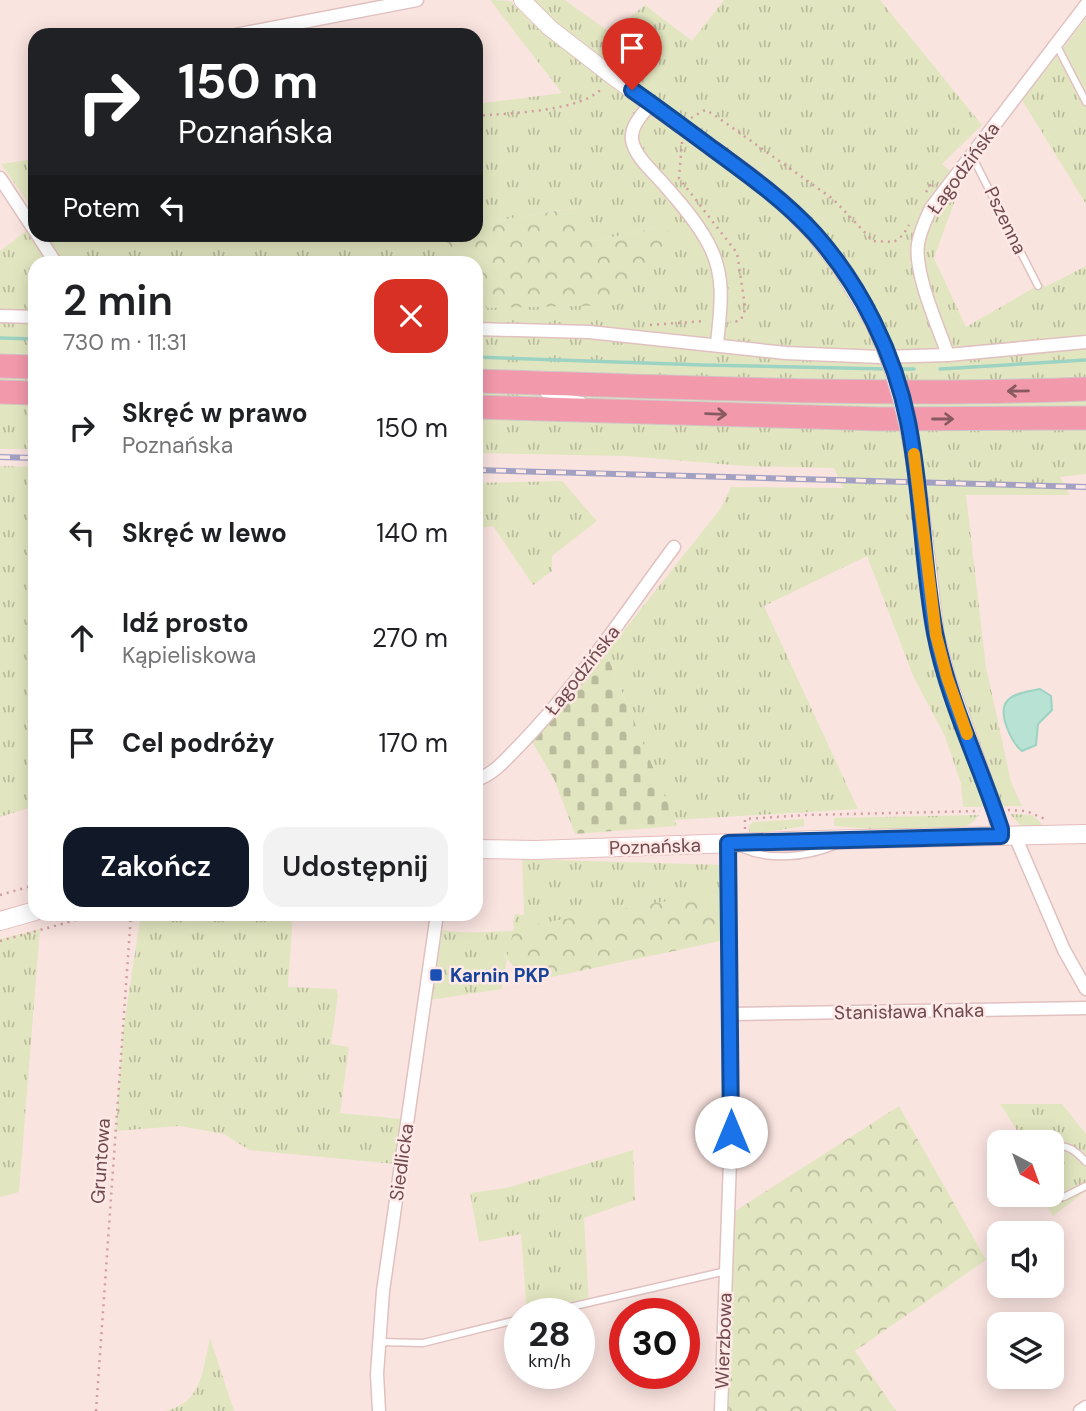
<!DOCTYPE html>
<html lang="pl">
<meta charset="utf-8">
<style>
body{margin:0;font-family:"DM Sans",sans-serif;background:#f2f2f2;color:#202124;height:100vh;display:flex;flex-direction:column;font-size:26px;white-space:nowrap}
*{box-sizing:border-box;margin:0}
p{font-size:23px;color:#757577}
.icon{flex:none;width:38px;height:38px;fill:none;stroke:currentColor;stroke-width:2;stroke-linecap:round;stroke-linejoin:round}
.map{position:relative;flex:1;overflow:hidden}
.details{position:absolute;left:28px;top:256px;width:455px;height:665px;display:flex;flex-direction:column;background:#fff;border-radius:21px;box-shadow:0 4px 18px #0003}
.details>*{flex:none}
.guide{position:absolute;left:28px;top:28px;width:455px;height:214px;border-radius:21px;box-shadow:0 4px 18px #0003;background:#202124;color:#fff;overflow:hidden}
.needle{width:46px;rotate:139deg}
.tools{position:absolute;left:987px;top:1130px;display:grid;gap:14px}
.tools a{display:grid;place-items:center;width:77px;height:77px;border-radius:14px;background:#fff;box-shadow:0 4px 18px #0003;font-size:35px}
.speed{position:absolute;left:504px;top:1298px;display:flex;gap:14px;font-size:35px;font-weight:700;text-align:center}
.speed>*{display:grid;place-content:center;width:91px;height:91px;border-radius:50%;background:#fff;box-shadow:0 4px 18px #0003;line-height:1}
.speed small{font-size:18px;font-weight:400}
.speed .limit{border:10px solid #d22;background:#fff;color:#111}
.pin{position:absolute;display:grid;place-items:center;width:60px;height:60px;color:#fff;margin:-72px -30px;border-radius:50% 50% 50% 0;rotate:-45deg;box-shadow:0 0 7px #0007}
.pin .icon{rotate:45deg}
.me{position:absolute;width:77px;margin:-38px;rotate:0deg;stroke-linejoin:round;filter:drop-shadow(0 0 5px #0008)}
.turn{display:flex;align-items:center;gap:24px;height:147px;padding:0 35px;font-size:32px}
.turn .icon{width:91px;height:91px;stroke-width:2.5}
.turn b{display:block;font-size:49px;line-height:60px}
.then{display:flex;align-items:center;height:66px;padding:0 35px;background:#0003;gap:14px;font-size:26px}
.round{display:grid;place-items:center;flex:none;width:74px;height:74px;border-radius:21px;background:#f2f2f2}
.summary{display:flex;align-items:center;justify-content:space-between;height:119px;padding:0 35px}
h1{font-size:42px;font-weight:600;line-height:52px}
.action{display:flex;gap:14px;margin-top:auto;padding:14px 35px}
.action a{flex:1;height:80px;border-radius:21px;background:#111827;color:#fff;font-size:28px;font-weight:600;line-height:80px;text-align:center}
.action a+a{background:#f2f2f2;color:#202124}
ul{padding:0;list-style:none}
li{display:flex;align-items:center;gap:21px;height:105px;padding:0 35px}
li div{flex:1}
li b{display:block;font-size:26px}
li em{font-style:normal}
.map>svg:first-child{display:block}
</style>
<div class="map">
<svg width="1086" height="1411" viewBox="0 0 1086 1411">
<defs>
<pattern id="grass-tufts" width="24" height="20" patternUnits="userSpaceOnUse" patternTransform="scale(1.75)"><rect width="24" height="20" fill="#e2e6c0"/><path d="M3 7l-1-3M5 7V3M7 7l1-3M15 17l-1-3M17 17v-4M19 17l1-3" fill="none" stroke="#bbbc9e"/></pattern>
<pattern id="forest-crowns" width="20" height="18" patternUnits="userSpaceOnUse" patternTransform="scale(1.75)"><rect width="20" height="18" fill="#e2e6c0"/><path d="M2 6a3 3 0 1 1 6 0M12 15a3 3 0 1 1 6 0" fill="none" stroke="#bbbc9e"/></pattern>
<pattern id="cemetery-stones" width="16" height="16" patternUnits="userSpaceOnUse" patternTransform="scale(1.75)"><rect width="16" height="16" fill="#e2e6c0"/><path d="M2 7V4a2 2 0 0 1 4 0v3zM10 15v-3a2 2 0 0 1 4 0v3z" fill="#bbbc9e"/></pattern>
</defs>
<rect width="100%" height="100%" fill="#fae4e0"/>
<g fill="url(#grass-tufts)">
<path d="M490 0 510 1 536 27 588 64 528 0H565L611 33 645 5 692 41 724 0H880L982 125 942 164 962 181 934 258 966 327 1042 283 1045 287 1086 266V474L1060 477 1070 495H966L986 667 1011 782 1022 806 963 807 961 784 945 736 914 678 867 556 764 606 858 809 674 820 606 653 721 508 731 487 843 488 834 468 745 466 625 456 476 453V273L479 276 664 226 594 241 574 208 476 224V104L562 93Z"/>
<path d="M1066 44 1071 61 1086 89V204L1022 100Z"/>
<path d="M35 159V213L1 164Z"/>
<path d="M35 224V234L439 235 466 262H35V449H0V251Z"/>
<path d="M0 466 35 467V806L0 817Z"/>
<path d="M562 481 597 521 552 556V571L533 585 493 526 476 529V483Z"/>
<path d="M1010 814 1032 815 1042 824 1041 827 1021 826Z"/>
<path d="M979 815 972 823 960 829 886 830 834 826V818Z"/>
<path d="M804 819V826L749 835V826L753 822Z"/>
<path d="M522 859 726 865 727 892 516 930 513 925 515 914 524 915Z"/>
<path d="M141 914H293L288 987 336 989 338 995 331 1044 349 1047 340 1113 401 1119 395 1164 249 1150 224 1134 179 1126 116 1131 123 1031Z"/>
<path d="M40 929 19 1192 0 1197V939Z"/>
<path d="M444 930C468 935 490 931 515 931L508 958 502 953 507 959 502 989 430 1000 440 932Z"/>
<path d="M1000 1104H1062L1086 1134V1191L1053 1216 1041 1195H1052V1143H1025Z"/>
<path d="M633 1150 635 1200 584 1218 589 1304 550 1314H527L521 1234 479 1242 470 1193 506 1188Z"/>
<path d="M210 1338 234 1411H164C202 1405 203 1368 210 1338Z"/>
</g>
<g fill="url(#forest-crowns)">
<path d="M575 208 594 241 664 226 671 234 620 305 486 308 479 277 476 273V262H466L439 235 476 234V224Z"/>
<path d="M729 890 733 936 721 941 528 982 507 959 514 928Z"/>
<path d="M899 1106 986 1260 855 1351 896 1411H720L729 1215Z"/>
</g>
<path fill="url(#cemetery-stones)" d="M606 653 677 826 575 834 554 779 532 742Z"/>
<path fill="#e2e6c0" d="M1086 18V89L1071 61 1066 44Z"/>
<path fill="#b7e2d4" stroke="#9dd3c2" stroke-width="2" d="M1040 689 1051 696 1052 710 1038 724 1036 745 1022 751C1012 743 996 712 1008 700 1015 693 1030 691 1040 689Z"/>
<g fill="none" stroke-linecap="round" stroke-linejoin="round">
<g stroke="#9dd3c2" stroke-width="3.5">
<path d="M0 338 35 339"/>
<path d="M476 357 703 365 887 369"/>
<path d="M898 369H914"/>
<path d="M940 369 1086 360"/>
</g>
<g stroke="#e0c1c0" stroke-width="9">
<g id="service">
<path d="M1056 44 1086 102"/>
<path d="M972 156 1038 286"/>
<path d="M544 394 582 400"/>
<path d="M743 849C770 861 807 857 834 846"/>
<path d="M1052 1148C1066 1142 1077 1152 1086 1162"/>
<path d="M1052 1194 1064 1197 1086 1186"/>
<path d="M540 1314 726 1271"/>
<path d="M379 1342 423 1343 520 1319"/>
</g>
</g>
<g stroke="#e0c1c0" stroke-width="15">
<g id="minor">
<path d="M235 35 417 0"/>
<path d="M651 103C643 114 630 126 632 140 635 158 656 174 667 188 683 206 701 227 711 249 726 280 720 312 717 344"/>
<path d="M0 178 35 231"/>
<path d="M37 234 55 262"/>
<path d="M0 316 35 317"/>
<path d="M476 329 589 332 786 353 880 357 948 355 1086 342"/>
<path d="M948 355C938 326 914 274 918 244 920 231 926 219 931 208L1086 5"/>
<path d="M476 780C494 774 505 760 518 747 577 687 624 614 674 547"/>
<path d="M1015 836 1064 950 1086 989"/>
<path d="M731 1014 1086 1008"/>
<path d="M379 1411 377 1374 383 1291 437 914"/>
<path d="M721 1411 731 1132 728 843"/>
<path d="M1080 1411 1086 1407"/>
</g>
</g>
<g stroke="#e0c1c0" stroke-width="18">
<g id="tertiary">
<path d="M522 0 550 28 612 76 752 177 786 205 815 235 840 267 874 324"/>
<path d="M923 527 936 635 947 677 995 811 1001 836"/>
</g>
</g>
<g stroke="#e4bdbd" stroke-width="20">
<g id="secondary">
<path d="M476 849 535 850 819 840 1086 834"/>
<path d="M0 921 35 911"/>
</g>
</g>
<g stroke="#d1c5c6" stroke-width="25">
<g id="motorway">
<path d="M0 366 35 367"/>
<path d="M476 381C679 387 883 397 1086 389"/>
<path d="M0 392 35 393"/>
<path d="M476 407 879 419 1086 418"/>
</g>
</g>
<g stroke="#d29da2" stroke-width="2.5" stroke-dasharray="2 5" stroke-linecap="butt">
<path d="M476 116C508 113 583 112 603 87"/>
<path d="M691 118 705 110 713 114 833 199 873 241 894 242 903 235 909 225"/>
<path d="M682 142 679 178 737 253 745 306 744 315 739 321 730 322"/>
<path d="M926 192 932 183 935 185"/>
<path d="M650 325 706 321"/>
<path d="M1008 810 1026 811 1045 819"/>
<path d="M745 829V819L806 815 980 811"/>
<path d="M0 895 35 885"/>
<path d="M0 941 98 914"/>
<path d="M96 1411 131 914"/>
</g>
<use href="#service" stroke="#fff" stroke-width="6"/>
<use href="#minor" stroke="#fff" stroke-width="12"/>
<use href="#tertiary" stroke="#fff" stroke-width="16"/>
<use href="#secondary" stroke="#fff" stroke-width="18"/>
<use href="#motorway" stroke="#f29aac" stroke-width="23"/>
<g stroke="#a3a1c2" stroke-width="6">
<g id="rail">
<path d="M0 457 35 458"/>
<path d="M476 470 1086 487"/>
</g>
</g>
<use href="#rail" stroke="#fee9e6" stroke-width="3.5" stroke-dasharray="10" stroke-linecap="butt"/>
<g stroke="#e0c1c0" stroke-width="18" stroke-linecap="butt">
<path id="tertiary-bridge" d="M874 324C905 389 915 457 923 527"/>
</g>
<use href="#tertiary-bridge" stroke="#fff" stroke-width="16"/>
</g>
<defs><path id="oneway-shaft" d="M-6 0H5M1.5-3L5.5 0L1.5 3" fill="none" stroke-width="1.6" stroke-linecap="round" stroke-linejoin="round" transform="scale(1.75)"/></defs>
<g stroke="#895961">
<use href="#oneway-shaft" transform="translate(1018 391) rotate(179)"/>
<use href="#oneway-shaft" transform="translate(716 414) rotate(2)"/>
<use href="#oneway-shaft" transform="translate(943 419)"/>
</g>
<g fill="none" stroke-linecap="round" stroke-linejoin="round">
<g stroke="#114b97" stroke-width="18">
<path id="route" d="M632 90C658 108 683 127 709 146 746 173 784 200 815 234 861 286 895 355 908 422 922 492 922 563 935 633 948 701 980 764 1001 829V836L728 843 731 1132"/>
</g>
<use href="#route" stroke="#1a73e8" stroke-width="12"/>
<path stroke="#f59e0b" stroke-width="12" d="M914 454 936 635 947 677 967 734"/>
</g>
<rect fill="#1a4fb4" stroke="#fee9e6" stroke-width="2.5" x="429" y="968" width="14" height="14" rx="3.5"/>
<g text-anchor="middle" stroke-width="5" stroke-linejoin="round" paint-order="stroke">
<g font-size="19" fill="#6f494e" stroke="#fee9e6">
<text transform="translate(963 168) rotate(-54)" y="7">Łagodzińska</text>
<text transform="translate(1006 220) rotate(64)" y="7">Pszenna</text>
<text transform="translate(582 670) rotate(-52)" y="7">Łagodzińska</text>
<text transform="translate(655 846) rotate(-2)" y="7">Poznańska</text>
<text transform="translate(909 1011) rotate(-1)" y="7">Stanisława Knaka</text>
<text transform="translate(100 1161) rotate(-86)" y="7">Gruntowa</text>
<text transform="translate(401 1162) rotate(-82)" y="7">Siedlicka</text>
<text transform="translate(723 1341) rotate(-88)" y="7">Wierzbowa</text>
</g>
<g font-size="19" font-weight="bold" fill="#164399" stroke="#fee9e6" text-anchor="start">
<text x="450" y="982">Karnin PKP</text>
</g>
</g>
</svg>
<div class="tools">
<a><svg class="needle" viewBox="-14 -14 28 28"><path d="M0-13l5 13h-10z" fill="#e53935"/><path d="M0 13l5-13h-10z" fill="#757577"/></svg></a>
<a><svg class="icon" aria-label="sound" viewBox="0 0 24 24"><path d="M4 9h4l5-4v14l-5-4H4zM17 9q2 3 0 6"/></svg></a>
<a><svg class="icon" aria-label="layers" viewBox="0 0 24 24"><path d="M12 4l9 5-9 5-9-5zM3 14l9 5 9-5"/></svg></a>
</div>
<div class="speed"><div>28<small>km/h</small></div><div class="limit">30</div></div>
<div class="pin" style="left:632px;top:90px;background:#d93025"><svg class="icon" aria-label="arrive" viewBox="0 0 24 24"><path d="M6 21V4h12l-3 4 3 4H6"/></svg></div>
<svg class="me" style="left:731px;top:1132px" viewBox="-20 -20 40 40"><circle r="19" fill="#fff"/><path d="M0-13L10 11 0 6-10 11z" fill="#1a73e8"/></svg>
<div class="guide">
<div class="turn"><svg class="icon" aria-label="right" viewBox="0 0 24 24"><path d="M7 20v-9h11M14 6l5 5-5 5"/></svg><div><b>150 m</b>Poznańska</div></div>
<div class="then">Potem<svg class="icon" aria-label="left" viewBox="0 0 24 24"><path d="M17 20v-9H6M10 6l-5 5 5 5"/></svg></div>
</div>
<section class="details">
<div class="summary"><div><h1>2 min</h1><p>730 m · 11:31</p></div><a class="round" style="background:#d93025;color:#fff"><svg class="icon" aria-label="close" viewBox="0 0 24 24"><path d="M6 6l12 12M18 6L6 18"/></svg></a></div>
<ul>
<li><svg class="icon" aria-label="right" viewBox="0 0 24 24"><path d="M7 20v-9h11M14 6l5 5-5 5"/></svg><div><b>Skręć w prawo</b><p>Poznańska</p></div><em>150 m</em></li>
<li><svg class="icon" aria-label="left" viewBox="0 0 24 24"><path d="M17 20v-9H6M10 6l-5 5 5 5"/></svg><div><b>Skręć w lewo</b></div><em>140 m</em></li>
<li><svg class="icon" aria-label="ahead" viewBox="0 0 24 24"><path d="M12 20V5M6 11l6-6 6 6"/></svg><div><b>Idź prosto</b><p>Kąpieliskowa</p></div><em>270 m</em></li>
<li><svg class="icon" aria-label="arrive" viewBox="0 0 24 24"><path d="M6 21V4h12l-3 4 3 4H6"/></svg><div><b>Cel podróży</b></div><em>170 m</em></li>
</ul>
<div class="action"><a>Zakończ</a><a>Udostępnij</a></div>
</section>
</div>
